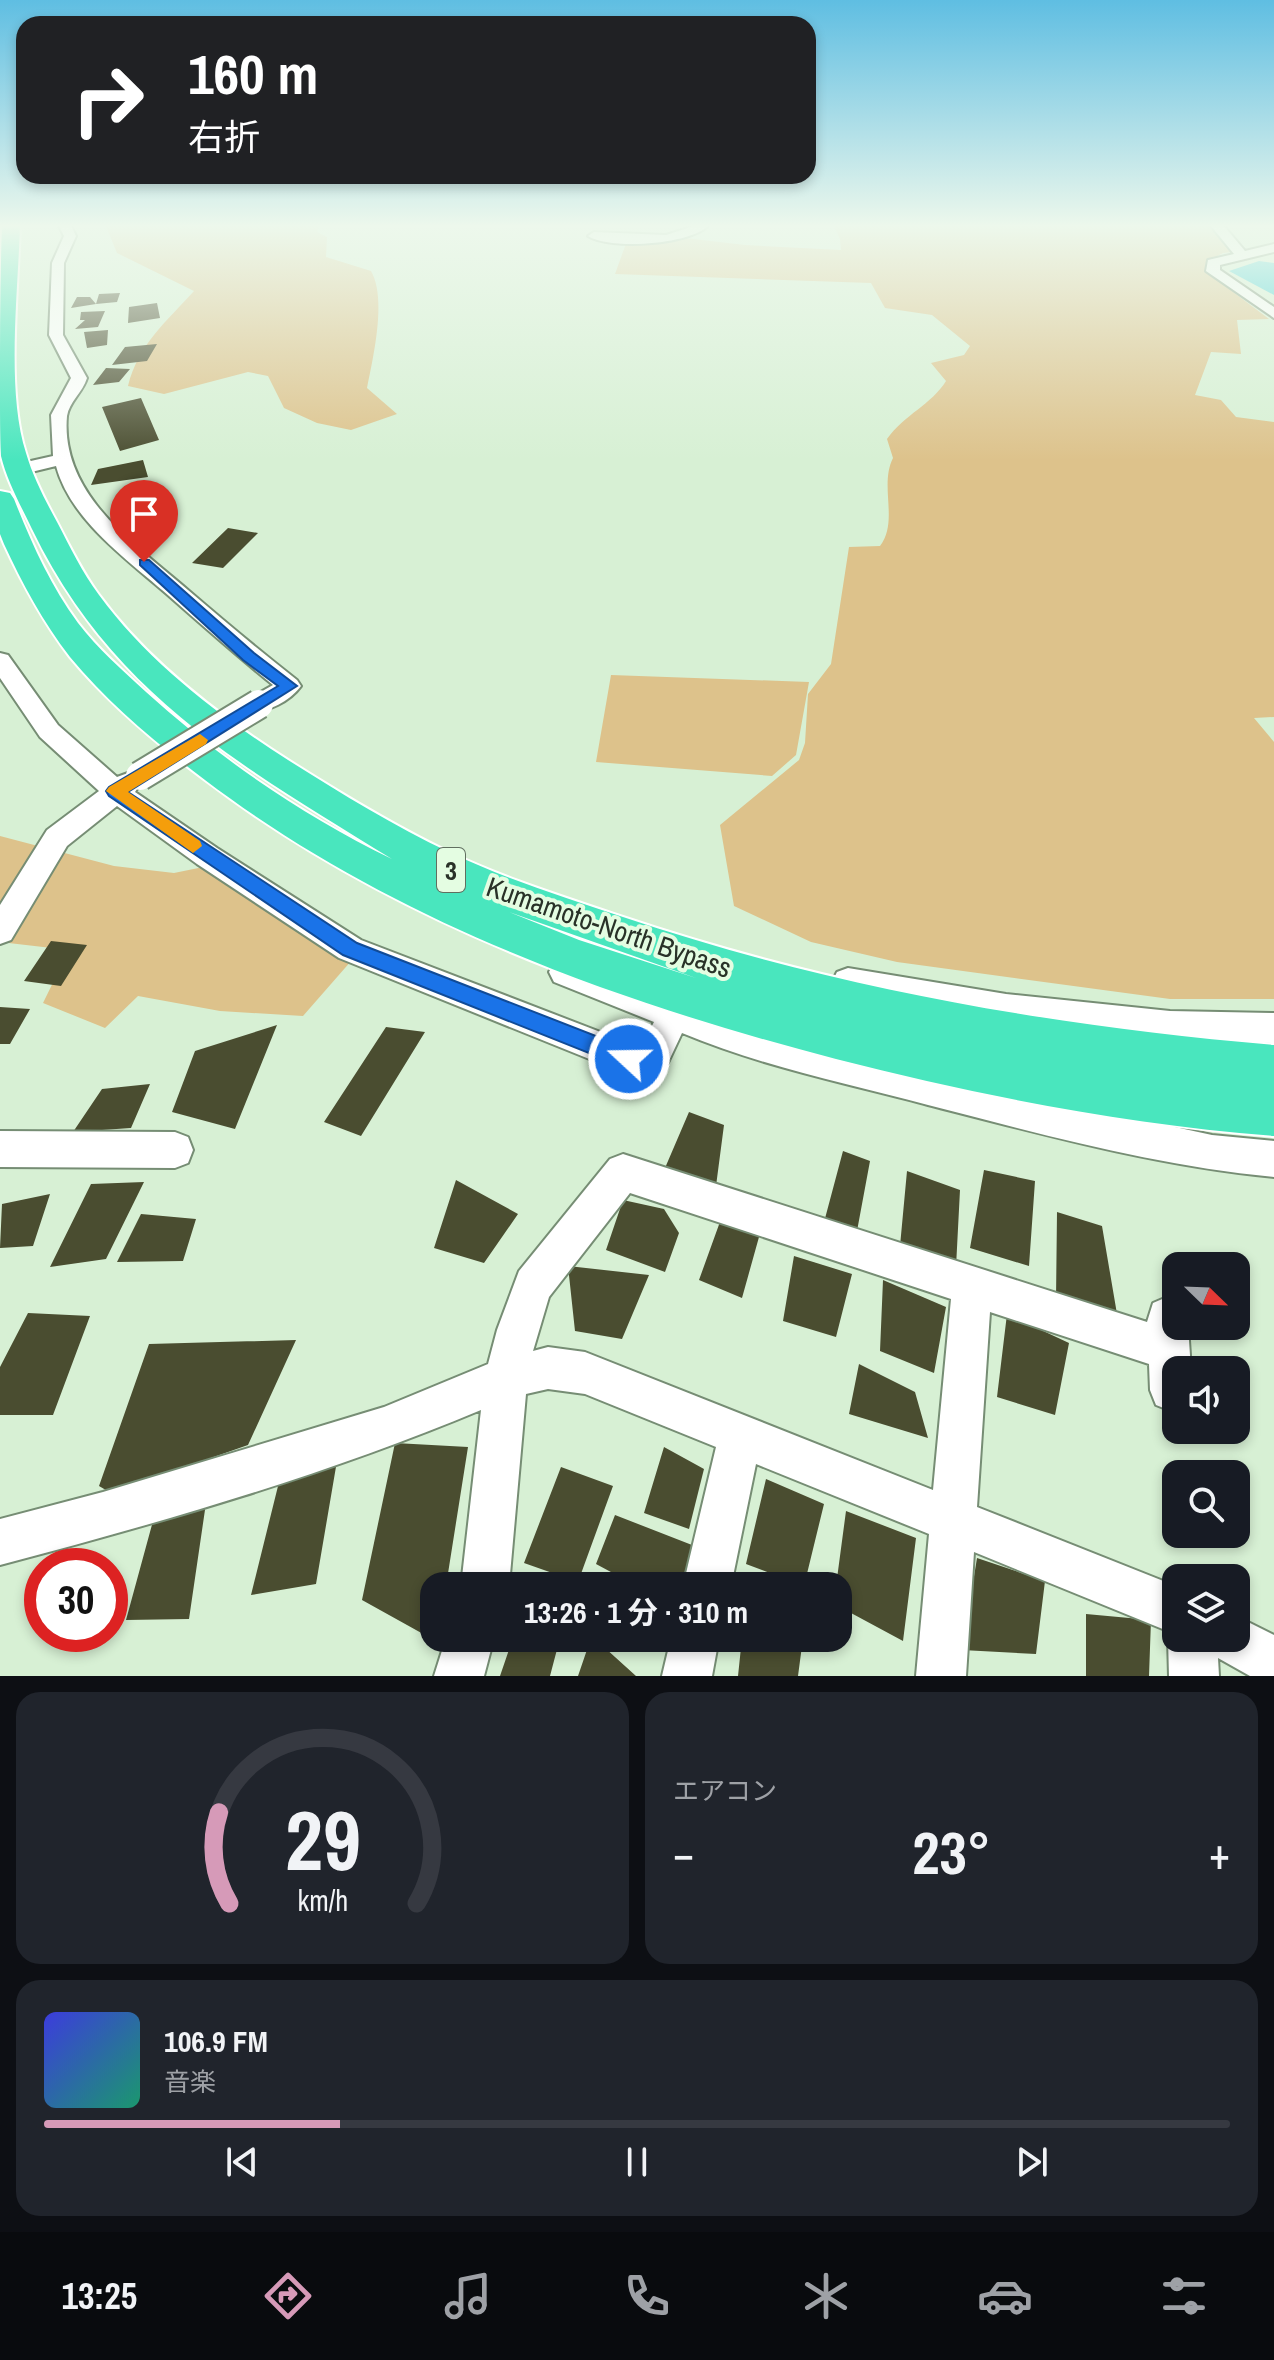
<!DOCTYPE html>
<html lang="ja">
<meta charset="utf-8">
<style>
:root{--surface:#171b24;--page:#20242c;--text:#f1f3f6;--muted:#9ea1a6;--line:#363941;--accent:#d69ab8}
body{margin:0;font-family:"Archivo Narrow","Noto Sans JP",sans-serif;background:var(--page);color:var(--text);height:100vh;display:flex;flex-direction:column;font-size:30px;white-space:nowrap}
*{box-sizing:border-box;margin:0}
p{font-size:26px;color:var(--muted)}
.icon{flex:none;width:44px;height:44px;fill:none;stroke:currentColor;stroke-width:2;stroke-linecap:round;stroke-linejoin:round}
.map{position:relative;height:1676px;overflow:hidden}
.sheet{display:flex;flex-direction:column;gap:16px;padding:16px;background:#0d0f14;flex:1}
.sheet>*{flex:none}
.hud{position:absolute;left:16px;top:16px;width:800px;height:168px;border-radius:24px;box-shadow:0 4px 12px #0003;background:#202124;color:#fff;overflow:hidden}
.needle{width:52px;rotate:113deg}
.fabs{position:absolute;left:1162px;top:1252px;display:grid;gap:16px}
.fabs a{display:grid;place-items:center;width:88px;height:88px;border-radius:16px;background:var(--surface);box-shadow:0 4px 12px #0003;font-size:40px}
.speed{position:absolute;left:24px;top:1548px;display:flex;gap:16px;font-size:40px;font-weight:700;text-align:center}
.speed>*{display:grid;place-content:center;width:104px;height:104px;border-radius:50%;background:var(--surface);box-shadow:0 4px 12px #0003;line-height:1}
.speed .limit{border:12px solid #d22;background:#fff;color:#111}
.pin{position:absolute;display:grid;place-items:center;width:68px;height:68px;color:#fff;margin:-82px -34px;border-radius:50% 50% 50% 0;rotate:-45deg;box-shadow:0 0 8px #0007}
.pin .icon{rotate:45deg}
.me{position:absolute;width:88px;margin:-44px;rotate:291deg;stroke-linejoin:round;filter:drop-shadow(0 0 6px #0008)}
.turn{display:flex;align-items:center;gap:28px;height:168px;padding:0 40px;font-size:36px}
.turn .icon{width:104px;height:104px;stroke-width:2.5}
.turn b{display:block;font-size:56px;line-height:68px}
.big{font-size:60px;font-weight:700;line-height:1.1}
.sheet .widget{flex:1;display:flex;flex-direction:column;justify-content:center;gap:12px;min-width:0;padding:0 28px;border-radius:24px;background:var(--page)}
.sheet .dial{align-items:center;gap:0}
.dial svg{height:208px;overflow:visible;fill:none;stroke:var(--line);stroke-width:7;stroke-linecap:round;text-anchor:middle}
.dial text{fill:var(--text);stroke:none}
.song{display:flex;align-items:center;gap:24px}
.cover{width:96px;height:96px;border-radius:12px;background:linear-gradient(135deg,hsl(240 70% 55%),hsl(160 70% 35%))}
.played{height:8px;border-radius:4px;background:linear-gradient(90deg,var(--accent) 25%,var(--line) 25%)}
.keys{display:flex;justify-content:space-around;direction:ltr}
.heat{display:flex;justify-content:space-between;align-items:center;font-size:44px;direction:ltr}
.sheet .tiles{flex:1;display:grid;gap:16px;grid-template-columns:1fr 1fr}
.widget:last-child{grid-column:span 2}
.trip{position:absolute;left:420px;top:1572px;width:432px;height:80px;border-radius:24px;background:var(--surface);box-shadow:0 4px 12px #0003;font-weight:700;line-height:80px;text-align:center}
.tabs{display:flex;height:128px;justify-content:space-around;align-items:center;background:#090b0e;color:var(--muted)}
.tabs .icon{width:56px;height:56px}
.tabs .current{color:var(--accent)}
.tabs b{font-size:36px;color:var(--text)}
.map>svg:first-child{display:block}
</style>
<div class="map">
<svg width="1274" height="1676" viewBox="0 0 1274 1676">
<rect width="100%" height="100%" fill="#d7f0d4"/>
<!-- green -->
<path fill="#ddc28b" d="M106,226H319L317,232L327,237L326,257L371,271C387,299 373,357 367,388L397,414L351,430L317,423L284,408L268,376L248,372L164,394L128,386C138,345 166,322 194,291L117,253Z
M834,226H1212L1232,252L1223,253L1206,262L1208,273L1269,319L1237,320L1241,354L1211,352L1195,395L1221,400L1236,417L1274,422V717L1254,718L1274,742V999H1170L897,962L811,942L734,906L720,825L799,760L805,743L808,694L831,664L849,547L880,546C899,521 879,486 893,458L887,439C904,415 932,404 946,381L931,363L964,355L970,346L932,315L885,308L871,283L615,274L628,238L676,237L745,245L841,250L840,239Z
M611,675L809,682L796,755L772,776L596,762Z
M0,836L114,866L174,873L218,864L352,960L303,1016L220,1011L138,996L105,1028L43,1003L69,950L0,942Z"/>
<!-- water -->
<path fill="#33ced8" d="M1259,261L1274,263V295L1229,271Z"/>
<!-- building -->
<path fill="#4a4d30" d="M120,293L117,302L96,304L99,294Z
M77,297H90L96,304L71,308Z
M157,303L160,318L128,323L129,307Z
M105,311L98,327L75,329L85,320H80L81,312Z
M108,330L107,345L87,348L84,332Z
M157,344L147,361L112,365L125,347Z
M106,368L130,369L119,382L93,385Z
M141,398L159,440L120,451L102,407Z
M143,460L148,477L91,485L98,469Z
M228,528L258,533L223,568L192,563Z
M51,941L87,945L61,986L24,981Z
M0,1007L30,1009L10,1044H0Z
M277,1025L235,1129L172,1112L195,1051Z
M386,1027L425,1032L361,1136L324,1122Z
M150,1084L131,1128L73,1132L102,1089Z
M689,1112L724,1125L716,1186L665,1168Z
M843,1151L870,1161L857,1231L823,1226Z
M984,1170L1035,1181L1029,1266L970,1248Z
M907,1171L960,1190L956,1267L900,1246Z
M456,1180L518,1214L484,1263L434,1248Z
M144,1182L106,1259L50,1267L91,1184Z
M50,1194L33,1246L0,1248L2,1204Z
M623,1200L664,1209L679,1233L665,1272L606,1250Z
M1057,1212L1102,1226L1117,1314L1056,1300Z
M141,1214L196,1219L183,1261L117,1262Z
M721,1219L759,1237L742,1298L699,1280Z
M794,1256L852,1274L836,1337L783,1321Z
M568,1266L649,1275L622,1339L575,1331Z
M883,1280L946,1307L934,1373L880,1351Z
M28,1313L90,1316L53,1415H0V1367Z
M1007,1314L1069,1343L1055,1415L997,1397Z
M296,1340L248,1445L111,1493L99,1486L149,1344Z
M859,1364L915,1392L928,1438L849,1414Z
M395,1443L468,1447L446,1586H434V1640L362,1600Z
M664,1447L704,1469L689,1529L644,1513Z
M338,1455L316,1584L251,1595L281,1474Z
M561,1467L613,1486L578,1582L524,1563Z
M766,1479L824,1504L804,1586L746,1564Z
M206,1503L189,1619L126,1620L153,1521Z
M846,1511L916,1538L903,1641L838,1606L836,1586Z
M615,1515L692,1545L683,1586H637L596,1564Z
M977,1558L1045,1581L1036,1654L962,1650Z
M749,1574L781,1586H748Z
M1086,1614L1151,1620L1149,1676H1086Z
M513,1638H560L550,1676H500Z
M591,1638H594L636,1676H578Z
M742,1638H803L798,1676H738Z"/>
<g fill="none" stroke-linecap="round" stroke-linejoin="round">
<!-- minor casing -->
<g stroke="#768d74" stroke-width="4">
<path id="minor" d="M59,226H71L76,236L64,263L63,335L87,378C83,392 69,402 67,416C60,495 136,545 188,590C224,621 260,651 297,680L301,686C291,700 267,714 250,710L247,704L250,698L273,685C237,656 203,626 169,596C128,560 71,521 56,466L19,475L10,469L13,465L53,456L51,415L71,378L49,335L52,263L64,236Z
M694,226H708C688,245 610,250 588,236L594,232L666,235Z
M1211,226H1224L1245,251L1274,244V252L1220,265V270L1274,307V318L1206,271L1208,260L1234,254Z
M0,653L8,655L58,725L117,777L128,773L137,776L141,783L135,792L217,848L361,940L629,1043H643L654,1022L554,982L549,972L554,962L565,958L740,1026L994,1088L1212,1135L1274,1141V1177C1157,1166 1041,1134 928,1105C845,1083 761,1066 682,1033L665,1069L653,1074L629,1075L339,958L197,864L117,806L67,846L11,940L0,944V905L47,830L99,791L40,737L0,678Z
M848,968L1006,994L1170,1011L1274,1013V1043L1170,1041L1006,1022L848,996L837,992L832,982L837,972Z
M0,1131L175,1132L188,1137L193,1150L188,1163L175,1168L0,1167Z
M623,1154L1147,1322L1153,1303L1167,1297L1176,1300V1326H1188L1191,1370H1176V1409L1171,1411L1156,1405L1150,1390L1149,1364L990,1312L977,1507L1176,1586V1638H1236V1616L1274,1635V1676H1250L1218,1658L1219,1676H1169L1168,1638L1170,1632L974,1552L966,1676H916L929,1534L756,1464L731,1586H683L716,1447L585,1394L548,1389L526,1394L509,1586H461L481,1410C326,1475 163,1522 0,1565V1519L103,1492L384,1407L488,1364L497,1330L519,1271L610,1159ZM630,1193L951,1299L933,1490L585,1352L548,1347L533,1351L549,1297Z
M446,1638H494L484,1676H434Z
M671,1638H719L712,1676H662Z"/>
</g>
<!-- highway casing -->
<g stroke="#fff" stroke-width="4">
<path id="highway" d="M2,226H20C18,292 6,391 26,453C33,477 45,500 57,522C70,547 82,572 99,595C148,662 219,716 288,760C340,793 394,826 449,852C505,879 565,897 623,917C834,988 1052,1026 1274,1045V1136C1125,1124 980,1096 836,1059C613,1001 390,920 205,780C157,744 108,703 70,657C43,622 22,583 4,544L0,534V491L10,493L14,499C31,542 50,585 78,623C98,649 122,670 146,692C219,758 303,816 392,859C242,766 112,695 32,529C21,506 7,481 1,456C0,436 0,411 0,390C0,335 0,281 2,226ZM509,912L696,978L579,940Z"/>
</g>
<!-- minor -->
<use href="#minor" fill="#fff" fill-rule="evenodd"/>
<!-- highway -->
<use href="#highway" fill="#49e6be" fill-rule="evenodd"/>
<!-- minor-bridge casing -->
<g stroke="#768d74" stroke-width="32" stroke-linecap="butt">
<path id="minor-bridge" d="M140,776L259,704"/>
</g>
<!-- minor-bridge -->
<use href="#minor-bridge" stroke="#fff" stroke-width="28"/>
</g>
<!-- sky -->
<linearGradient id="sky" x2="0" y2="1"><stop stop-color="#5fbee2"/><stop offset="0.49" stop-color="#edf8ec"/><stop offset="1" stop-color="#edf8ec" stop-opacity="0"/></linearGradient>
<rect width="1274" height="461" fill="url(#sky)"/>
<!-- route -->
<path fill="#1a73e8" stroke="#114b97" stroke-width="2" d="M140,560H149L254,653L297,686L128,792L357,943L637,1052L640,1059L637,1066L629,1069L343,955L109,796L106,791L109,787L278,686L243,660L140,565Z"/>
<!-- slow -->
<path fill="#f59e0b" d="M200,734L208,740L206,744L128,792L200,841L202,846L193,853L106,791L109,787Z"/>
<g text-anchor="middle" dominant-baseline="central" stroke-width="8" stroke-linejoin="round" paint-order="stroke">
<!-- shield labels -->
<rect fill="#e4fde2" stroke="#616f60" stroke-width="2" x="437" y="848" width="28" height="44" rx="6"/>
<g font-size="26" font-weight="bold" fill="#293228">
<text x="451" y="870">3</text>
</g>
<!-- street labels -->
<g font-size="28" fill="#293228" stroke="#e4fde2">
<text transform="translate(609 927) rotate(19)">Kumamoto-North Bypass</text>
</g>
</g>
</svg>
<div class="fabs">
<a><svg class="needle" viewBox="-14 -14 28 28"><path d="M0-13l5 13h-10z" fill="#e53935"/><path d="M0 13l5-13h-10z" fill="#9ea1a6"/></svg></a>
<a><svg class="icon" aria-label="sound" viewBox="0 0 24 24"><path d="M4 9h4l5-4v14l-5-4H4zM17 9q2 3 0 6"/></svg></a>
<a><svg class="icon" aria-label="search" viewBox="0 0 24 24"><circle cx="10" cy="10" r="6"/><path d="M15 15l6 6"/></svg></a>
<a><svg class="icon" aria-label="layers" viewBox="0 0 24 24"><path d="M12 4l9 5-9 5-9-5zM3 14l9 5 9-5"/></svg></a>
</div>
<div class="speed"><div class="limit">30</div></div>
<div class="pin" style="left:144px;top:562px;background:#d93025"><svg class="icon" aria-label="arrive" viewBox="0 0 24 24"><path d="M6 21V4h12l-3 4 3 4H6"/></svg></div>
<svg class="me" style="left:629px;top:1059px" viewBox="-20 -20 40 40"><circle r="17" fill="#1a73e8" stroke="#fff" stroke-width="3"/><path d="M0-11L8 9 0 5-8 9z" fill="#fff"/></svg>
<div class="trip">13:26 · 1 分 · 310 m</div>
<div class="hud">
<div class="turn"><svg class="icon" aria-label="right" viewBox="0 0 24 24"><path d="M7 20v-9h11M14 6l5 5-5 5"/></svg><div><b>160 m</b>右折</div></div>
</div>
</div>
<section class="sheet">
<div class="tiles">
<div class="widget dial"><svg viewBox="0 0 100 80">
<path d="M14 69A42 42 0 1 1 86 69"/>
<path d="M14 69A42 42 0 0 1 10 34" stroke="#d69ab8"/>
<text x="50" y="56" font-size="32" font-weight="700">29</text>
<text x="50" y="72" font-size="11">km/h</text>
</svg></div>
<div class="widget"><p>エアコン</p>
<div class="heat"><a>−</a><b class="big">23°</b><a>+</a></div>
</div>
<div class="widget">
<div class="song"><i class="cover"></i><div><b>106.9 FM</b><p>音楽</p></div></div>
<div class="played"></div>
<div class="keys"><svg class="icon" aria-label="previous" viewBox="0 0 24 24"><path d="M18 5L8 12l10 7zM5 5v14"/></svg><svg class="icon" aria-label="pause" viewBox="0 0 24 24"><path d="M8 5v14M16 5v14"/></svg><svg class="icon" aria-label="next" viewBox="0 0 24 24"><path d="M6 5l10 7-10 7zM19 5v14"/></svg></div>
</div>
</div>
</section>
<nav class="tabs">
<b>13:25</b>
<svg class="icon current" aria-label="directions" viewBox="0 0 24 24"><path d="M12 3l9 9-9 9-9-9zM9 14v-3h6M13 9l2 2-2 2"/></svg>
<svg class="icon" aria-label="music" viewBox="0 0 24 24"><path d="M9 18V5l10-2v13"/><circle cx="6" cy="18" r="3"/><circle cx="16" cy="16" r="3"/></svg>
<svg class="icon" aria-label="phone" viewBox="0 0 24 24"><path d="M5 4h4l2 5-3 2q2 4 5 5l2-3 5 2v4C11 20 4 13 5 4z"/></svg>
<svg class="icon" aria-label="climate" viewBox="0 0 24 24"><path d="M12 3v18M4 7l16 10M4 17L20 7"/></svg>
<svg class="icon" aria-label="car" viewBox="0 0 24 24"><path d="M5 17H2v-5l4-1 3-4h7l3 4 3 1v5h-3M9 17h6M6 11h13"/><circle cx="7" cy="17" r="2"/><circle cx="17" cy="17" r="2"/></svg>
<svg class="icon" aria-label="filters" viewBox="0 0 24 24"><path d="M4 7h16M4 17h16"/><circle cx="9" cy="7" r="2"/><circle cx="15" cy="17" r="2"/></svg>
</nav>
